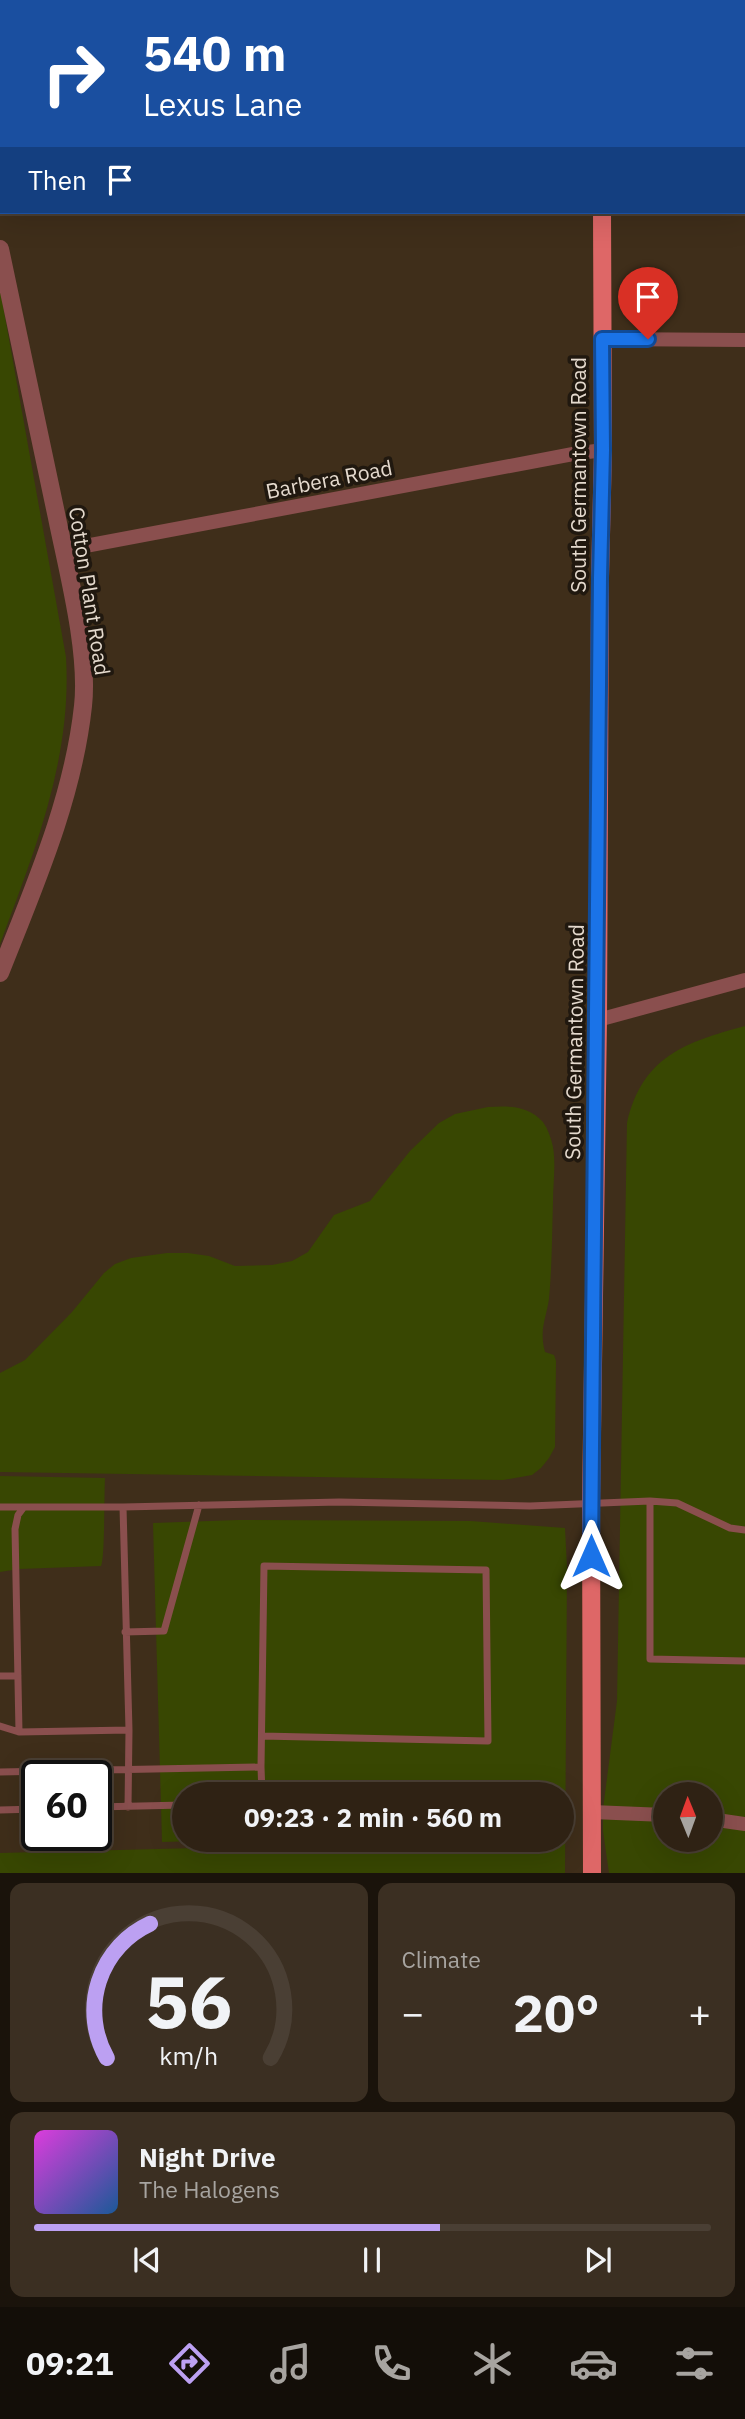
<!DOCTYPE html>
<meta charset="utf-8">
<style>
:root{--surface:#2f2214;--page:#3b2f22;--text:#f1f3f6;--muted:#a7a4a0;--line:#4a3f34;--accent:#bca0f2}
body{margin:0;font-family:"IBM Plex Sans",sans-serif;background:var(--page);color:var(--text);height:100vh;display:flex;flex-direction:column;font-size:26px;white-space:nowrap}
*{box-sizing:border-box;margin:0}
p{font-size:23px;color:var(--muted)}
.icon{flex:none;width:38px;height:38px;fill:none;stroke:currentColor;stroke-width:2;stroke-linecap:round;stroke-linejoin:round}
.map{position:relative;height:1873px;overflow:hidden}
.panel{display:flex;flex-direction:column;gap:10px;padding:10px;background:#1a130b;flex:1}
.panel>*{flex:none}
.guide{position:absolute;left:0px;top:0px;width:746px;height:214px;box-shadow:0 7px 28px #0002,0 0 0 2px var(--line);background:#1a4fa0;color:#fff;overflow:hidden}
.needle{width:46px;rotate:359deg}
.buttons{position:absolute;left:653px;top:1782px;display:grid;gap:14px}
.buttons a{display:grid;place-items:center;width:70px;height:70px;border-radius:50%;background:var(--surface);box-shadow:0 7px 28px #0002,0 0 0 2px var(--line);font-size:35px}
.speed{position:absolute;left:21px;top:1760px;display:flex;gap:14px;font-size:35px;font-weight:700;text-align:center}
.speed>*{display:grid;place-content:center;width:91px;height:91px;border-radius:50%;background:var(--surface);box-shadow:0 7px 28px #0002,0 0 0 2px var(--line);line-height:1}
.speed .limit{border:4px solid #111;border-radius:10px;background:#fff;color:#111}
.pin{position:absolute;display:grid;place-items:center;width:60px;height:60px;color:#fff;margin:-72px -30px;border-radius:50% 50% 50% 0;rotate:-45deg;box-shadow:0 0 7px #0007}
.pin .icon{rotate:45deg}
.me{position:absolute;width:77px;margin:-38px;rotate:0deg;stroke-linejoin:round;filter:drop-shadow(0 0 5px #0008)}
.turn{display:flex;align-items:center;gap:24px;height:147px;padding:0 28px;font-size:32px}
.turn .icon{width:91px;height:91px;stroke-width:2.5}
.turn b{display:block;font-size:49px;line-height:60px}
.then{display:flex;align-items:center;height:66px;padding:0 28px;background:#0003;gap:14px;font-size:26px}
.big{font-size:52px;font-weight:700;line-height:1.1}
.panel .widget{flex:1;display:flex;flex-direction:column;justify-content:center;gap:10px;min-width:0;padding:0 24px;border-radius:14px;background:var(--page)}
.panel .dial{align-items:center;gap:0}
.dial svg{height:182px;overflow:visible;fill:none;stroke:var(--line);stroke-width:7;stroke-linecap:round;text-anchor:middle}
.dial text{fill:var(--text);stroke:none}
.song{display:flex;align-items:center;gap:21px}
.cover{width:84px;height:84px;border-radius:10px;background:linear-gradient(135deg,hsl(300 70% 55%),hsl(210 70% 35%))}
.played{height:7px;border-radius:4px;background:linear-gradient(90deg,var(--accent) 60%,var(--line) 60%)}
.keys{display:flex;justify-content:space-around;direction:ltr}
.heat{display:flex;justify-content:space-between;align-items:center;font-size:38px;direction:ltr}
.panel .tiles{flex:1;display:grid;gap:10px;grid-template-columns:1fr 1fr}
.widget:last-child{grid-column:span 2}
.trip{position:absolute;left:172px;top:1782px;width:402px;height:70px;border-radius:35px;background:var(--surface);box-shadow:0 7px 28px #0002,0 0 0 2px var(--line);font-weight:700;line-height:70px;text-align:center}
.tab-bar{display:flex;height:112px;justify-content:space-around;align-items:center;background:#130e08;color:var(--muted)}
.tab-bar .icon{width:49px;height:49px}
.tab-bar .on{color:var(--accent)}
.tab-bar b{font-size:32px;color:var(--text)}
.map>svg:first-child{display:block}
</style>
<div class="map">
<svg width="745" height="1873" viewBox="0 0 745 1873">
<rect width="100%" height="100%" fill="#3f2e1a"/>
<!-- green -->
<path fill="#384702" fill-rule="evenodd" d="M0,289L66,657C72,759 35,850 0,944Z
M745,1026V1873H609L603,1831V1809L617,1701L627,1123C642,1057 685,1042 745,1026ZM665,1794H710V1839H665Z
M488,1107C509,1106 528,1105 543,1122C548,1129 551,1138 553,1147C556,1165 553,1184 553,1201C552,1234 552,1267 549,1299C546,1319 539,1330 545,1352L554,1355L556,1361L555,1447L549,1458L541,1468L532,1475L503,1480L0,1472V1373L25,1360L72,1312L104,1273L115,1264L131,1258L167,1253H188L209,1256L235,1266L272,1265L292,1261L308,1252L334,1215L370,1201L410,1151L439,1123L455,1114Z
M0,1476L105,1478C104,1493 105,1559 101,1566L19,1569L0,1572Z
M238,1520L471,1521L565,1528L567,1567L565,1873H0V1853L352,1844L355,1839H562V1794H184V1839H273L162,1842L153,1523Z"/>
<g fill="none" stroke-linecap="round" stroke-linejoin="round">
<!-- service -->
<path stroke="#8a4f4e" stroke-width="7" d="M650,1501V1659L745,1661
M0,1507H24
M123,1507H24L18,1515L15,1529L19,1732L129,1730L123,1507L339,1502L530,1506L650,1501L677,1503L730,1528L745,1530
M125,1632L164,1631L199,1505
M0,1676H18
M0,1726L19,1732
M261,1767L264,1566L486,1570L488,1741L262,1736
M0,1772L261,1767L262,1794
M96,1807L184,1805
M128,1807L129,1730
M0,1810L37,1809"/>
<!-- minor -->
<path stroke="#8a4f4e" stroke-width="14" d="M744,15H745
M744,91H745
M744,169H745
M602,339L745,340
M64,550L573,454L603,450
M598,1020L745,980
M592,1812L665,1815
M710,1819L745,1824"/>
<!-- tertiary -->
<path stroke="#8a4f4e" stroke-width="18" d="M0,249C19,339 38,428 57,518C68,572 89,652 83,706C73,799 34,887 0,973"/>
<!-- primary -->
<path stroke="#de6767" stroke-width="18" d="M602,0V2
M592,1873L591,1503L598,1020L600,578L603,450L602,212"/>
</g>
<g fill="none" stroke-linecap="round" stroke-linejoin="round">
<!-- route casing -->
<g stroke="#114b97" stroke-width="18">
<path id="route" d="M591,1556L600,578L603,450L602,339H648"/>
</g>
<!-- route -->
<use href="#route" stroke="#1a73e8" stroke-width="12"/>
</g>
<g text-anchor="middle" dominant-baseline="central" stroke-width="7" stroke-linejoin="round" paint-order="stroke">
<!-- street labels -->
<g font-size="21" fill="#e5dace" stroke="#20180f">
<text transform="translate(578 475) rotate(-90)">South Germantown Road</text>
<text transform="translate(329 479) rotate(-11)">Barbera Road</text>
<text transform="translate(90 591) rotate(81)">Cotton Plant Road</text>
<text transform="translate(574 1042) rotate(-89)">South Germantown Road</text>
</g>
</g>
</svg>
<div class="buttons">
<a><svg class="needle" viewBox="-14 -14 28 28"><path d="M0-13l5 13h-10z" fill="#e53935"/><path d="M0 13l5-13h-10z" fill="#a7a4a0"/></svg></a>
</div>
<div class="speed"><div class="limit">60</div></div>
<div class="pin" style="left:648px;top:339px;background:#d93025"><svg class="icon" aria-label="arrive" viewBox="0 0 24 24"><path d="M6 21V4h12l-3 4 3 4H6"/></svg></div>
<svg class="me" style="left:591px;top:1556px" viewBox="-20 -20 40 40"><path d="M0-17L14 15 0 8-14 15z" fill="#1a73e8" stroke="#fff" stroke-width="4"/></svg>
<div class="trip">09:23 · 2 min · 560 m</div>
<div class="guide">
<div class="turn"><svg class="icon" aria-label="right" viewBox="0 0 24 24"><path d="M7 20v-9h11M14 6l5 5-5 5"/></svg><div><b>540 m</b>Lexus Lane</div></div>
<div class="then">Then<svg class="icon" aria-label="arrive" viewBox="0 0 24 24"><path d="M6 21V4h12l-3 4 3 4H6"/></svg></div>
</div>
</div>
<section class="panel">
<div class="tiles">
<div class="widget dial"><svg viewBox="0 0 100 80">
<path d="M14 69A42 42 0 1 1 86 69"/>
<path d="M14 69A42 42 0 0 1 33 10" stroke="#bca0f2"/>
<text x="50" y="56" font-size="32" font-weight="700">56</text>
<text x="50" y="72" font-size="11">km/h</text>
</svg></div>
<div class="widget"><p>Climate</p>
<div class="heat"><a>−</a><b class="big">20°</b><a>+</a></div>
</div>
<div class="widget">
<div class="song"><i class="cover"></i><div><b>Night Drive</b><p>The Halogens</p></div></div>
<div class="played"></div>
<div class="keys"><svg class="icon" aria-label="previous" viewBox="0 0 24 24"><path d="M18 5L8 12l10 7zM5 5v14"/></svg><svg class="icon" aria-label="pause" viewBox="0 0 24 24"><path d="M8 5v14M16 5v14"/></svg><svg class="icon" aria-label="next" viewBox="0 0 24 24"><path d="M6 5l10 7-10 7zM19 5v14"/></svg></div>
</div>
</div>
</section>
<nav class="tab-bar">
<b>09:21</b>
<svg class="icon on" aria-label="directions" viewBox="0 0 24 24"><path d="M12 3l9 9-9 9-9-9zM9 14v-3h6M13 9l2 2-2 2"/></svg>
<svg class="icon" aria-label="music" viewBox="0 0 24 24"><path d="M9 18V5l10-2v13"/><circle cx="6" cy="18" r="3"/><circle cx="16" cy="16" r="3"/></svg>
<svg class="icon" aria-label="phone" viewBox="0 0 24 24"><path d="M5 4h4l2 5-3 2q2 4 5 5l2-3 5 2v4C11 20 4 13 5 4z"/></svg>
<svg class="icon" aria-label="climate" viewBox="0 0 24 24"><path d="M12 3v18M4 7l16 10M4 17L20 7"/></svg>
<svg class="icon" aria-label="car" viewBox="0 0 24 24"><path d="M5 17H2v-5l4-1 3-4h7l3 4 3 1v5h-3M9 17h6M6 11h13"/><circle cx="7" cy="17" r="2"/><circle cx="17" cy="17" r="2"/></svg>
<svg class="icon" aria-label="filters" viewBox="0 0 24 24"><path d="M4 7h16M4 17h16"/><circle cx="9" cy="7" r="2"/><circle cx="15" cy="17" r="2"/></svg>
</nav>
